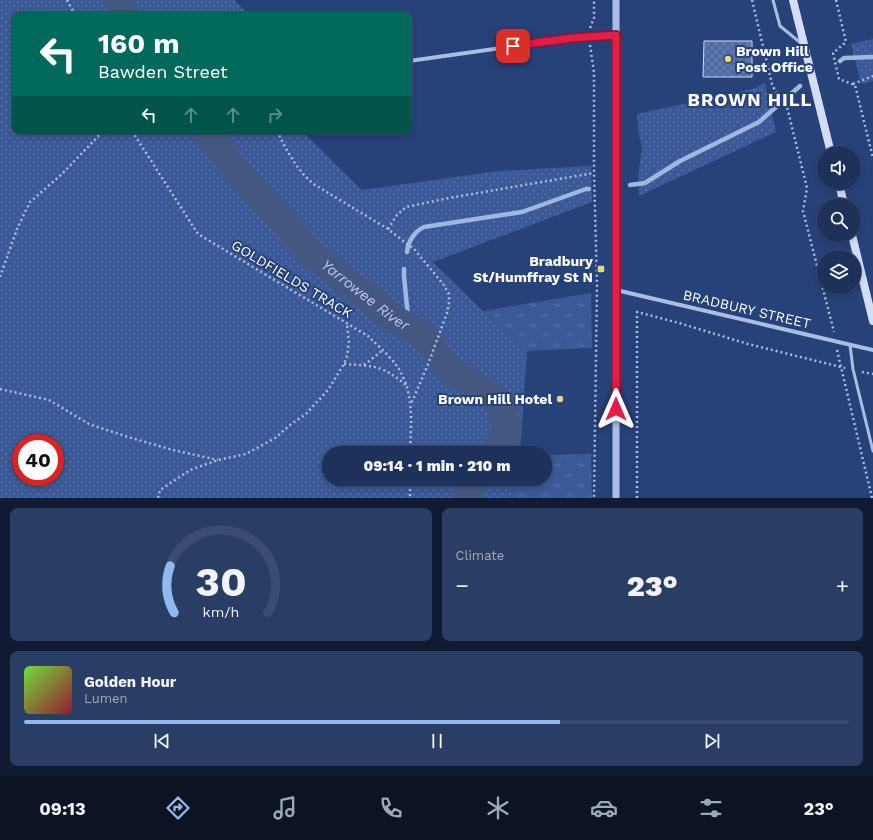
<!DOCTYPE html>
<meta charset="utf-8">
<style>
:root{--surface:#1d315b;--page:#2a3d64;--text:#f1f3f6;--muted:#a0a9bb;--line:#3b4c71;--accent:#90b9f0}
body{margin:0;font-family:"Work Sans",sans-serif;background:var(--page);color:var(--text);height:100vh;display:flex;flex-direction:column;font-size:15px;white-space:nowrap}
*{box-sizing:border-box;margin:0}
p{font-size:13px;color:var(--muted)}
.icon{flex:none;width:22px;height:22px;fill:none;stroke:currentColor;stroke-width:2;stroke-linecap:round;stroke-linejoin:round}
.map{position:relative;height:498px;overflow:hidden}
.panel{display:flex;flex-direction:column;gap:10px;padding:10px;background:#101b32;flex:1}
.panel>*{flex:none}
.guide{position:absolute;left:12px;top:12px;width:400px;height:122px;border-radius:8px;box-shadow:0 2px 6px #0003,0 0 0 1px var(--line);background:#00695c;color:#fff;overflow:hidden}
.tools{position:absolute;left:817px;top:146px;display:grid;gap:8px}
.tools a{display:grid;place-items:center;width:44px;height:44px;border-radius:50%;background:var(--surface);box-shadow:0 2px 6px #0003,0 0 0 1px var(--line);font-size:20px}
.speed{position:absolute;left:12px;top:434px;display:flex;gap:8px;font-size:20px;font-weight:700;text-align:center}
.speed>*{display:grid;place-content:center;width:52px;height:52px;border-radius:50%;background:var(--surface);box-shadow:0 2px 6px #0003,0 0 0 1px var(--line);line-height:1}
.speed .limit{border:6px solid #d22;background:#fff;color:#111}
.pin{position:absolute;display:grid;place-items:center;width:34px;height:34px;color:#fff;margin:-17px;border-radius:8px;box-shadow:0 2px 6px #0006}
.me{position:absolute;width:44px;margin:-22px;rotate:0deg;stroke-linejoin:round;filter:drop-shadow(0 0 3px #0008)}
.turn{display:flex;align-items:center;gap:14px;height:84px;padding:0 20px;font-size:18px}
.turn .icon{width:52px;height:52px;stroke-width:2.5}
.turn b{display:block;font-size:28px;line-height:34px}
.lanes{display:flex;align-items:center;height:38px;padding:0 20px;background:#0003;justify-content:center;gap:20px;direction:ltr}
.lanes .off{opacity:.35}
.big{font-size:30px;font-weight:800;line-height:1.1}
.panel .card{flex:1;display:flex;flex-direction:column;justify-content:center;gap:6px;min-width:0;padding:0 14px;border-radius:8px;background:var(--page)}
.panel .dial{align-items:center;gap:0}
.dial svg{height:104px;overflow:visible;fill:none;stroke:var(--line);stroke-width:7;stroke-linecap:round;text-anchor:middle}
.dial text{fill:var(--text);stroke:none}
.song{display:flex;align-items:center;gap:12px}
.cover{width:48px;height:48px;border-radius:6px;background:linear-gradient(135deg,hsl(100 70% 55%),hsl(350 70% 35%))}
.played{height:4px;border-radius:2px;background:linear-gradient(90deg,var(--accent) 65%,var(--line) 65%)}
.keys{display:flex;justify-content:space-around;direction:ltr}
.heat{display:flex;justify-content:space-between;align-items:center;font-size:22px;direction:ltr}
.panel .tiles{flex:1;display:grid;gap:10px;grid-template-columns:1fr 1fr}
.card:last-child{grid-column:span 2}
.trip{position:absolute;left:322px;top:446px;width:230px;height:40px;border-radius:20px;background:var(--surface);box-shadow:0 2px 6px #0003,0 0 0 1px var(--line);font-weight:800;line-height:40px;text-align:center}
.tabs{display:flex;height:64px;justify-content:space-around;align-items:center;background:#0c1424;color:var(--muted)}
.tabs .icon{width:28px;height:28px}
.tabs .current{color:var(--accent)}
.tabs b{font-size:18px;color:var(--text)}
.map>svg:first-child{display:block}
</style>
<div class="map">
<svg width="873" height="498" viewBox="0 0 873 498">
<defs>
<pattern id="grass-tufts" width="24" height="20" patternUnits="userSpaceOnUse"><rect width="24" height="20" fill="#3b5996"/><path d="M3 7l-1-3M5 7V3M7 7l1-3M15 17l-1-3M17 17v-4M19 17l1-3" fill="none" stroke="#5872a6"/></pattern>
<pattern id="park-dots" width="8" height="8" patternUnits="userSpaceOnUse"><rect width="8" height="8" fill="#3b5996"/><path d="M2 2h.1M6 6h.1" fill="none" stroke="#5872a6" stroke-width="1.8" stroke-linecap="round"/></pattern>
<pattern id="building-cross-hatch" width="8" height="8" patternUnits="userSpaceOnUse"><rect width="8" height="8" fill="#506aa3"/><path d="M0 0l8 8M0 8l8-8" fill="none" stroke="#6a80b1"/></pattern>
</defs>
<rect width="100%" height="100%" fill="#274179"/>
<!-- grass -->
<path fill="url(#grass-tufts)" d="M591,293L592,348L527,351L483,311Z
M591,454L592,498H511L515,479H545V455Z"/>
<!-- park -->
<path fill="url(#park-dots)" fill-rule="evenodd" d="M0,0H234L249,15H15V131H302L362,190L498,171L591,166L592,202L433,262L483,311L527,351L520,453H329V479H515L511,498H0ZM21,443H55V477H21Z
M873,39V81L861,84L851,44Z
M765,83L776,132L639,196L638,177L642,148L639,135L637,114L756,88Z"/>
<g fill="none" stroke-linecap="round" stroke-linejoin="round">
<!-- stream -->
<path stroke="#9fb7e3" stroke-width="4.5" d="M840,61L844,58L873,57
M630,185L645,183L680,161L759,122L800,86
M407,252C408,241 415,231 424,227L522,212L586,189H589
M404,269V276L409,327"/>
<!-- river -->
<g stroke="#435780" stroke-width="28">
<path d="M118,0L125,15"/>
<path id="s1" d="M206,131L234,168L282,220L312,254L396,320L422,334L449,369L499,402L508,432L493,453"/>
<path d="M468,498L471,484L475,479"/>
</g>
</g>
<!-- building -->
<path fill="url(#building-cross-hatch)" stroke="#cdd9f3" d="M704,41H752V77H703Z"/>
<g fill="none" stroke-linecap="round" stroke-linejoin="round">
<!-- path -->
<path stroke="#aabde3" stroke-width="2.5" stroke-dasharray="2 3" stroke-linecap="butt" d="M67,0L75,15
M752,0L772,84L777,95L787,107L807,188L803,211L834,332
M836,0L846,42L833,53L839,79L855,85L873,158
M590,28L594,18V0
M590,45L594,72V173L597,284L594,498
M853,84L873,76
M132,131L198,234L368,336C377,345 388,354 396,365C415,391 411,423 410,453
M277,131C287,151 297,171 315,185L388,229L415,250L443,284L449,294V303L447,313L427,367L411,404
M388,229L397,215L406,207L449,198L594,173
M0,277L17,229L30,202L62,174L103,131
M837,350L872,498
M344,364C374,366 382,365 406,385
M364,365L383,350
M862,372L873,374
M0,389L49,400L89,424L128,437L173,450L218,460
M410,479V498
M158,498L160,490L190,470L218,460L246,454L275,438L290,425L306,414L328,390L344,364L347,356L349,343L347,324
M637,498V312L679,323L748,344L845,368"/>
<!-- service -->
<path stroke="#aabde3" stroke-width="3" d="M773,0L780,26L802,44
M850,345L853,369L873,451"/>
<!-- minor -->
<path stroke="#aabde3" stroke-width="4" d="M409,61L572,38L616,35
M616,290L873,350"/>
<!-- tertiary -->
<path stroke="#aabde3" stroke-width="7" d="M616,498V0"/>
<!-- secondary -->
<path stroke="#d3ddf4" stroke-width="8" d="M793,0L831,153
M839,183L844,205
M852,235L873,321"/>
</g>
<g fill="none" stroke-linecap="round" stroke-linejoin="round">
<!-- route casing -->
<g stroke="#92132f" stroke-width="10">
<path id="route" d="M513,46L572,38L616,35V409"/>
</g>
<!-- route -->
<use href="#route" stroke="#e11d48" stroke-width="7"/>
</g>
<!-- markers -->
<g fill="#ebd671" stroke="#274179" stroke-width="1.5">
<circle cx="728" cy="59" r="4"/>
<rect x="597" y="265" width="8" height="8" rx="2"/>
<circle cx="560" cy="399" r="4"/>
</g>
<g text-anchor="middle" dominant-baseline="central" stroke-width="4" stroke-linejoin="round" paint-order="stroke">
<!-- poi labels -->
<g font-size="14" font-weight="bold" fill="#fff" stroke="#274179" text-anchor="end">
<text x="736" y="51" text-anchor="start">Brown Hill<tspan x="736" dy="16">Post Office</tspan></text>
<text x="593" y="261">Bradbury<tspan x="593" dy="16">St/Humffray St N</tspan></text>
<text x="552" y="399">Brown Hill Hotel</text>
</g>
<!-- street labels -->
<g font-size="14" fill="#fff" stroke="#274179">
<text transform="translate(292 279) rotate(31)">GOLDFIELDS TRACK</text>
<text transform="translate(747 309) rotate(13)">BRADBURY STREET</text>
</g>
<!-- water labels -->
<g font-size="15" font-style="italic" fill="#b5c7eb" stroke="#274179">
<text stroke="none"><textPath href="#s1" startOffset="230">Yarrowee River</textPath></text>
</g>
<!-- district labels -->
<g font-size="18" font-weight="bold" letter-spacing="1" fill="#fff" stroke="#274179">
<text x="750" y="99">BROWN HILL</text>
</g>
</g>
</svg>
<div class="tools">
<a><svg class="icon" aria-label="sound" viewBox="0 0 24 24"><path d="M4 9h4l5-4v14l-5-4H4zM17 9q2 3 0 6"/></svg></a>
<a><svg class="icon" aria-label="search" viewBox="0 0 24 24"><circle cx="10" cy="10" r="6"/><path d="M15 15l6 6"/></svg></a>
<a><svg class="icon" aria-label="layers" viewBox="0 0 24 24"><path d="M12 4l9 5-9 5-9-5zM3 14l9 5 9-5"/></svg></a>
</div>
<div class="speed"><div class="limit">40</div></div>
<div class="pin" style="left:513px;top:46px;background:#d93025"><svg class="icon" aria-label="arrive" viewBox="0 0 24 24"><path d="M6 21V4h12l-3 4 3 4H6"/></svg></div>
<svg class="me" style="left:616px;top:409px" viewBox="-20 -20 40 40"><path d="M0-17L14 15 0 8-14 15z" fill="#e11d48" stroke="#fff" stroke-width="4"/></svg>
<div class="trip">09:14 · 1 min · 210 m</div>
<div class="guide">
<div class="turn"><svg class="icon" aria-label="left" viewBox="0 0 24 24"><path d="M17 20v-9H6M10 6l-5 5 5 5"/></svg><div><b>160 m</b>Bawden Street</div></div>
<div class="lanes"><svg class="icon" aria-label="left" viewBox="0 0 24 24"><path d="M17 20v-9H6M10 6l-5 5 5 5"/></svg><svg class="icon off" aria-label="ahead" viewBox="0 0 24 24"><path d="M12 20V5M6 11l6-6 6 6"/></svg><svg class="icon off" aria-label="ahead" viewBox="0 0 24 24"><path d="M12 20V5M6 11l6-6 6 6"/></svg><svg class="icon off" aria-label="right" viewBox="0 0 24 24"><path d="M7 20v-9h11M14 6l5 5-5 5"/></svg></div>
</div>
</div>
<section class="panel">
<div class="tiles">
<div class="card dial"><svg viewBox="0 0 100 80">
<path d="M14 69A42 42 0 1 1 86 69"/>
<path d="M14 69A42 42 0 0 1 11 33" stroke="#90b9f0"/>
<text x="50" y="56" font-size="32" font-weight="700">30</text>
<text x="50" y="72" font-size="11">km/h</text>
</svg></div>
<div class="card"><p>Climate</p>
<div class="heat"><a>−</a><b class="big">23°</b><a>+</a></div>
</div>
<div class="card">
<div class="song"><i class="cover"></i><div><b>Golden Hour</b><p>Lumen</p></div></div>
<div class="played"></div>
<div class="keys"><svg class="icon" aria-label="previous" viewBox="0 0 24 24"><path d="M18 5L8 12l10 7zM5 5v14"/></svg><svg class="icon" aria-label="pause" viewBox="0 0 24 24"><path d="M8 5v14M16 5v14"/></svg><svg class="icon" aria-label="next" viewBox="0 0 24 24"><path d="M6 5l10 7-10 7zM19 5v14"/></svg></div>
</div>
</div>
</section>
<nav class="tabs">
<b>09:13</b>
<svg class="icon current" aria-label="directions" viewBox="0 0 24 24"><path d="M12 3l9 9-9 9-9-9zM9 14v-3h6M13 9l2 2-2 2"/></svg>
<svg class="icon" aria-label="music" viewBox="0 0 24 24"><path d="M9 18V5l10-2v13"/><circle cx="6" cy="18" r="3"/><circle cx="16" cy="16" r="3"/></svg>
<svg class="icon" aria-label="phone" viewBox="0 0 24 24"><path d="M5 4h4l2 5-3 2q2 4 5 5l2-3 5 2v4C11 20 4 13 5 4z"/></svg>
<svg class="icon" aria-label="climate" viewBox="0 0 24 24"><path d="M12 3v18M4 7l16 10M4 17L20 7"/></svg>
<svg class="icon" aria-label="car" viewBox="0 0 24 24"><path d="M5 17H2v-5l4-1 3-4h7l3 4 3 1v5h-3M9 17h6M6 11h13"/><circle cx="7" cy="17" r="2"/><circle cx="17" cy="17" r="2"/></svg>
<svg class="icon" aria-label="filters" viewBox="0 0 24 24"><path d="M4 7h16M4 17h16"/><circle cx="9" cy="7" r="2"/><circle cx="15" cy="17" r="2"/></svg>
<b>23°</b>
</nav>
